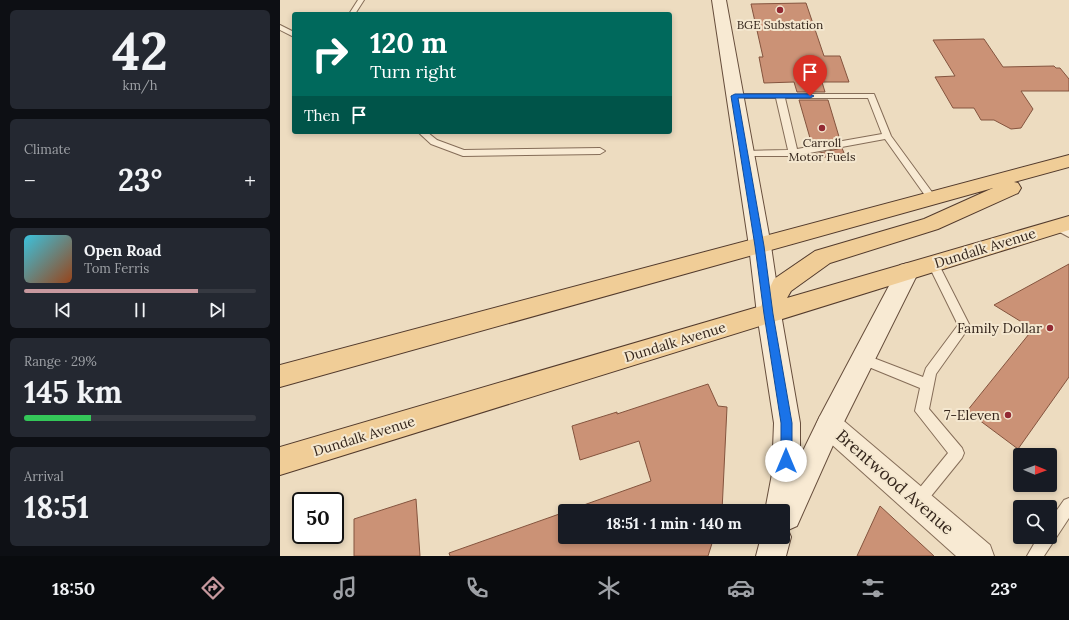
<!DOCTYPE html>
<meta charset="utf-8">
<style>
:root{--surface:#171b24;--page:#242831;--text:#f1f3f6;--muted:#9ea1a6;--line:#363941;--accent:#c7989e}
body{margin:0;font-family:Lora,serif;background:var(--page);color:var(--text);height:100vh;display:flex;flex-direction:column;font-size:15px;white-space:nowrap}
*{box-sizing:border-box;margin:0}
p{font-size:13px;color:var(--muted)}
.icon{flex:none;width:22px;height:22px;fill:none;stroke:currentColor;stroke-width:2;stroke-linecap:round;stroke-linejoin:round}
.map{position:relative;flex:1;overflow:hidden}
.side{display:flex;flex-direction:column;gap:10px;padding:10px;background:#0d0f14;width:280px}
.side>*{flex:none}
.top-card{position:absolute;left:12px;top:12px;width:380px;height:122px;border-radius:4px;box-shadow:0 2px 6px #0003;background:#00695c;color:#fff;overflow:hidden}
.needle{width:26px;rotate:91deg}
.tools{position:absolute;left:733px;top:448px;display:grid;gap:8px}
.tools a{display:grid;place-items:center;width:44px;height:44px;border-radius:4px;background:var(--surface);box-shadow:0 2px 6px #0003;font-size:20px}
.speed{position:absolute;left:12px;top:492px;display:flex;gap:8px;font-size:20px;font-weight:700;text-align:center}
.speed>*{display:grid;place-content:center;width:52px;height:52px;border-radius:50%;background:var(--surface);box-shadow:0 2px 6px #0003;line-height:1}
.speed .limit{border:2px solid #111;border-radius:6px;background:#fff;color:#111}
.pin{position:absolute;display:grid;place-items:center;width:34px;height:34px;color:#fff;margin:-41px -17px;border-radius:50% 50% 50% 0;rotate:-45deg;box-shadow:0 0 4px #0007}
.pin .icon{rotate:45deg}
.me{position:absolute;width:44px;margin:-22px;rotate:0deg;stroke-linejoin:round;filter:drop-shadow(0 0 3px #0008)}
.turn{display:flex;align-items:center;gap:14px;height:84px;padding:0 12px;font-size:18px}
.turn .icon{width:52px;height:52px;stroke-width:2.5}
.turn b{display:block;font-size:28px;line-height:34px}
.then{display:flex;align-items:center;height:38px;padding:0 12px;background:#0003;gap:8px;font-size:15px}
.big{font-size:30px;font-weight:700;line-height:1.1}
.side .card{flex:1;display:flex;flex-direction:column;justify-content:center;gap:6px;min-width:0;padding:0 14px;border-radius:6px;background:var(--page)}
.side .dial{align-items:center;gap:0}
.dial b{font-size:52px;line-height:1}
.song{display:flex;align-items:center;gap:12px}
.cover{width:48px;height:48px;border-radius:6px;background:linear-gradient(135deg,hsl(190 70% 55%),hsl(20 70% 35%))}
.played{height:4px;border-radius:2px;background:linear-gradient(90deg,var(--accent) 75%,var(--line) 75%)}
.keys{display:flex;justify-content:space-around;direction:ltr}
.heat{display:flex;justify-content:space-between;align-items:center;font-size:22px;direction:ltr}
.charge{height:6px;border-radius:3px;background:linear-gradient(90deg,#34c759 29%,var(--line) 0)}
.trip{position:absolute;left:278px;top:504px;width:232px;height:40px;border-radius:4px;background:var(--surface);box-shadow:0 2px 6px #0003;font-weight:700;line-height:40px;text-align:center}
.menu{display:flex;height:64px;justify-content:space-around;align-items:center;background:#090b0e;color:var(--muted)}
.menu .icon{width:28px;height:28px}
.menu .on{color:var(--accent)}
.menu b{font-size:18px;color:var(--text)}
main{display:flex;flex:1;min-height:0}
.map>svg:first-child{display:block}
</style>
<main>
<section class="side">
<div class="card dial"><b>42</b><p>km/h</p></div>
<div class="card"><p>Climate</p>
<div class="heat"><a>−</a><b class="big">23°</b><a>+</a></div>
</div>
<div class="card">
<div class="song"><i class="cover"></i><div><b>Open Road</b><p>Tom Ferris</p></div></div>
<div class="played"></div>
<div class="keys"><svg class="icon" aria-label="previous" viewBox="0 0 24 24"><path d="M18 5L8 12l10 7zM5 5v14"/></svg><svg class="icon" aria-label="pause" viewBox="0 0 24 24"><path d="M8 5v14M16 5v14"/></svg><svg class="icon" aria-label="next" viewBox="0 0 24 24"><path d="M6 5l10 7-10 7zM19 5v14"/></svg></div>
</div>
<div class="card"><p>Range · 29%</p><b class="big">145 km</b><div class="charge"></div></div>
<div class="card"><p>Arrival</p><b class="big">18:51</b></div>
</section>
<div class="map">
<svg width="789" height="556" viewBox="0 0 789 556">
<rect width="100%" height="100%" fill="#eddcc0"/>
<!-- building -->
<path fill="#cb9276" stroke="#84543e" d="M526,3L544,56H560L569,82H542L545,92H517L514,82L484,83L479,57H483L471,4Z
M704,39L723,67L774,66L776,68H780L789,79V91H741L753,109L741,128L731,129L714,120H701L694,108H673L655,77L675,76L653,40Z
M519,100H548L560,140L532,145Z
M562,148L564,153L536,159L535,154Z
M789,264V377L738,449L687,411L753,329L714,305Z
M428,384L438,406L447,407L442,511H287L371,481L359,441L300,460L292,426L337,412V414Z
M136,499L140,556H74V519Z
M600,506L654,556H577Z
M285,512V537H434L428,556H170L169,553Z"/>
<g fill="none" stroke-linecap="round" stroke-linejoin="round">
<!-- service casing -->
<g stroke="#856d58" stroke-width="2">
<path id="service" d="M78,0H84L75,14H69Z
M0,25L14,32V37L0,30Z
M452,94H594L611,136L657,199L655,201H649L605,139L513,156H461L459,154L464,151L508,150L496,98H452L451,96ZM505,98H588L602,134L517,149Z
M138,132H147L157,140L184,150L320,148L325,151L320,154L183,156L151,144Z
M778,222L789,228V237L774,229L773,226L774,223Z
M653,260L657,261L690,326L656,374L649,409L682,448L684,453L682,458L643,506L638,508L633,506L631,501L633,496L668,453L635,411L640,388L579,363L577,359L579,355L583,354L643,377L646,368L678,325L648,264L649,261Z
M789,498V518L764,556H747L758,537H770V520L784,500Z"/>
</g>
<!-- minor casing -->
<g stroke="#856d58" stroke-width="2">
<path id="minor" d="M549,412L558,416L710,545L714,556H676L540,434L536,425L540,416Z"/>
</g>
<!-- secondary casing -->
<g stroke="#674e3c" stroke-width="2">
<path id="secondary" d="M432,0H446L491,246L501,314L520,423V457L540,416L620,265L628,263L636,265L639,271L558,434L517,526L508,530L511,537L506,556H476L481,537H503V511H485L492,474L494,423L477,314L469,246Z"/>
</g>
<!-- primary casing -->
<g stroke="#533b2d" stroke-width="2">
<path id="primary" d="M789,155V167L734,182L738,183L741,188L738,193L658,229L550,263L511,291L507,298L789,216V230L0,475V447L481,306L494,279L535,251L644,219L713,188L0,387V365Z"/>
</g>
<!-- service -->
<use href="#service" fill="#f8ead3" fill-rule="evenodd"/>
<!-- minor -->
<use href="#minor" fill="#f8ead3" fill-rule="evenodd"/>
<!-- secondary -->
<use href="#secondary" fill="#f8ead3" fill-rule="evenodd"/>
<!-- primary -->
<use href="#primary" fill="#f0cd97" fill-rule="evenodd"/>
</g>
<!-- route -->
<path fill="#1a73e8" stroke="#114b97" d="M455,94H530L534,96L530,98H458L484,246L493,314L512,423V461L510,465L506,467L502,465L501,461V423L484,314L475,246L451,96Z"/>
<!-- markers -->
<g fill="#932933" stroke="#f4e7cf" stroke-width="1.5">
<circle cx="500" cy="10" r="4"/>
<circle cx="542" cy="128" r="4"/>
<circle cx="770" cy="328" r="4"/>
<circle cx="728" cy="415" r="4"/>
</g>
<g text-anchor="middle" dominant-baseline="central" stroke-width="4" stroke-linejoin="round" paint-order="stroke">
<!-- far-poi labels -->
<g font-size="12" fill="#35261c" stroke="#f4e7cf">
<text x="500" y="24">BGE Substation</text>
<text x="542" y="142">Carroll<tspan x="542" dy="14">Motor Fuels</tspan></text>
</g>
<!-- street labels -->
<g font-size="14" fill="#35261c" stroke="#f4e7cf">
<text transform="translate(705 248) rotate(-17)">Dundalk Avenue</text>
<text transform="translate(395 342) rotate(-17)">Dundalk Avenue</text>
<text transform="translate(84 436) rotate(-17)">Dundalk Avenue</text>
</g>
<!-- poi labels -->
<g font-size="14" fill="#35261c" stroke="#f4e7cf" text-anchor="end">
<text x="762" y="328">Family Dollar</text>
<text x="720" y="415">7-Eleven</text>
</g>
<!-- near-street labels -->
<g font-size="17" fill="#35261c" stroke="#f4e7cf">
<text transform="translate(615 482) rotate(41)">Brentwood Avenue</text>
</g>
</g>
</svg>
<div class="tools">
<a><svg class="needle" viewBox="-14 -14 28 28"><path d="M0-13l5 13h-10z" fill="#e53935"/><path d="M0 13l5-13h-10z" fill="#9ea1a6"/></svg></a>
<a><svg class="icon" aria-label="search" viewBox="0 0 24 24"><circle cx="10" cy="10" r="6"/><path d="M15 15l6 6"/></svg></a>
</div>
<div class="speed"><div class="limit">50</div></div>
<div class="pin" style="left:530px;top:96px;background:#d93025"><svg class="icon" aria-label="arrive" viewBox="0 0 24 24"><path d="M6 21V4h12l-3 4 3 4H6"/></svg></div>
<svg class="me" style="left:506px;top:461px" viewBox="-20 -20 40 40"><circle r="19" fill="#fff"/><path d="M0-13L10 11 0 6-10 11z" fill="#1a73e8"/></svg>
<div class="trip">18:51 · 1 min · 140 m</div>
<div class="top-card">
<div class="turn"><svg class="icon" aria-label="right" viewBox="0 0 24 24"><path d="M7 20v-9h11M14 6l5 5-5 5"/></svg><div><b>120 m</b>Turn right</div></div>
<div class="then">Then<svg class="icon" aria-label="arrive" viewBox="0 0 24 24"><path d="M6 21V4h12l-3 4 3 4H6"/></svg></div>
</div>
</div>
</main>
<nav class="menu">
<b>18:50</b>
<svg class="icon on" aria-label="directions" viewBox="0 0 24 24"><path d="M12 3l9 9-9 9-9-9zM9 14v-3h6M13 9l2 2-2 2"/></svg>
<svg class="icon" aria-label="music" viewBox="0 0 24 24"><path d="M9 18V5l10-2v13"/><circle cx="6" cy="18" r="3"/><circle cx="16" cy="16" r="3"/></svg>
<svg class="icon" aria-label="phone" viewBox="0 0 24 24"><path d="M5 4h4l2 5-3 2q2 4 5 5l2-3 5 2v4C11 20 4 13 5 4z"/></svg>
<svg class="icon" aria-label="climate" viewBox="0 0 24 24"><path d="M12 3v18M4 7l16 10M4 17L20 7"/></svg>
<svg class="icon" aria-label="car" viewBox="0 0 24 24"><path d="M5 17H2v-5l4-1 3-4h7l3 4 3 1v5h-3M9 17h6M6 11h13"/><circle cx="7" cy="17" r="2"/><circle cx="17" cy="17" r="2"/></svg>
<svg class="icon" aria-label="filters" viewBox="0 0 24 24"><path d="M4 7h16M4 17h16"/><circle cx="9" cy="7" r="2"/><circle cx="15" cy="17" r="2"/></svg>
<b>23°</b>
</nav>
